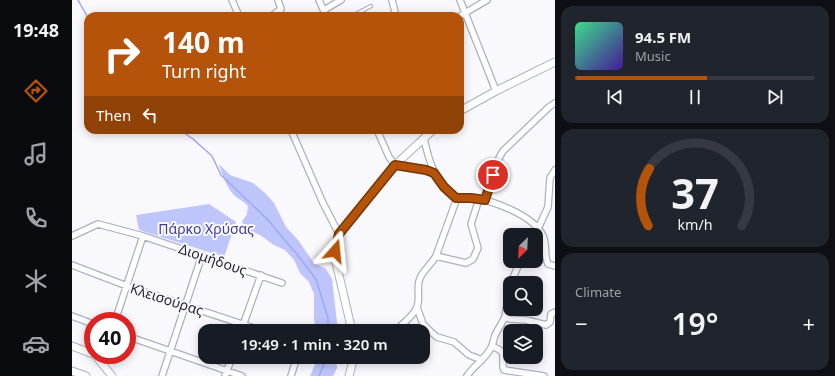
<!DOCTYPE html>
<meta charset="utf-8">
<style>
:root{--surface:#171b24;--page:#20242c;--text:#f1f3f6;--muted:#9ea1a6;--line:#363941;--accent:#b45309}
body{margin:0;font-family:"Noto Sans",sans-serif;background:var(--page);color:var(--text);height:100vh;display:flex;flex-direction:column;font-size:15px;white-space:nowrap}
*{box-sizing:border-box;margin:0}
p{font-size:13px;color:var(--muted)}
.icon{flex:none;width:22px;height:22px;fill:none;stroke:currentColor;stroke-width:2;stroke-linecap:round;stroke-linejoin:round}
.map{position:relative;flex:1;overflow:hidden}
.panel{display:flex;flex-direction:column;gap:6px;padding:6px;background:#0d0f14;width:280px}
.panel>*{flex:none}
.hud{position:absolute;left:12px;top:12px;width:380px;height:122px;border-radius:12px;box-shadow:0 2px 10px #0003;background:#b45309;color:#fff;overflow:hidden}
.needle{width:26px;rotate:204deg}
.buttons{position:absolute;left:431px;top:228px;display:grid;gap:8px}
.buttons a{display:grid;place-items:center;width:40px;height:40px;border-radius:8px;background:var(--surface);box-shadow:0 2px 10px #0003;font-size:20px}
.speed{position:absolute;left:12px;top:312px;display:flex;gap:8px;font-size:20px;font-weight:700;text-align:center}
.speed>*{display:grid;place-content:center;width:52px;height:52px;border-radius:50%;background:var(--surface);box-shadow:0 2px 10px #0003;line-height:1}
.speed .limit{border:6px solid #d22;background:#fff;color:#111}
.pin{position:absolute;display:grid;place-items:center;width:34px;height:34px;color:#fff;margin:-17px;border:2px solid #fff;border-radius:50%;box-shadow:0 1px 4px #0007}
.me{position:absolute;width:44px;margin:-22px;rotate:18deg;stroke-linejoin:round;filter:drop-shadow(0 0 3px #0008)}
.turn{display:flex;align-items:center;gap:14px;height:84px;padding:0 12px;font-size:18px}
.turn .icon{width:52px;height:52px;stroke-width:2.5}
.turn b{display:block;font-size:28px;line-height:34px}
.then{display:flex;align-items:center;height:38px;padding:0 12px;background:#0003;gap:8px;font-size:15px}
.big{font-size:30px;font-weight:600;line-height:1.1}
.panel .widget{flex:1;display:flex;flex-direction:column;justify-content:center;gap:6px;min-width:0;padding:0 14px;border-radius:12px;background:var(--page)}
.panel .dial{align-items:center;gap:0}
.dial svg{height:104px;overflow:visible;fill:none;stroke:var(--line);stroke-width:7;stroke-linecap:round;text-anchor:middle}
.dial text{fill:var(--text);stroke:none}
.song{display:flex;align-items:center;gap:12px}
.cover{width:48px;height:48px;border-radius:6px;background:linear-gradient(135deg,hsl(150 70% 55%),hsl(260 70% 35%))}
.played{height:4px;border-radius:2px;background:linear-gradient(90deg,var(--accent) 55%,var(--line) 55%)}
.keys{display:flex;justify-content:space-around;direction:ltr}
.heat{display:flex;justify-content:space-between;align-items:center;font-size:22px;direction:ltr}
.trip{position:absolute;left:126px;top:324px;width:232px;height:40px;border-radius:12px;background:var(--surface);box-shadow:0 2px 10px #0003;font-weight:600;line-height:40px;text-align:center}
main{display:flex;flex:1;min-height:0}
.dock{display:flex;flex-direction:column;width:72px;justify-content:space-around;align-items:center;background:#090b0e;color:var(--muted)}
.dock .icon{width:28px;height:28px}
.dock .current{color:var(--accent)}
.dock b{font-size:18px;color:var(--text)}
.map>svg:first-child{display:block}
</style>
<main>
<nav class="dock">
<b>19:48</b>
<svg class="icon current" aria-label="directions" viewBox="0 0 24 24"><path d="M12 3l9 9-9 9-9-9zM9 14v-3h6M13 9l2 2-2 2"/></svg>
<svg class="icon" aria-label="music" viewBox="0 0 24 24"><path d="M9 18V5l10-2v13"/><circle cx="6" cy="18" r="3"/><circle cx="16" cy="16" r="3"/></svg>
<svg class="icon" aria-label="phone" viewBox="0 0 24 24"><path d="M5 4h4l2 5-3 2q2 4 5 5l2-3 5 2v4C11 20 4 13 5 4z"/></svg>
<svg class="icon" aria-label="climate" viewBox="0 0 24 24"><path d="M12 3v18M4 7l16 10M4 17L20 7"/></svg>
<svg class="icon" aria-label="car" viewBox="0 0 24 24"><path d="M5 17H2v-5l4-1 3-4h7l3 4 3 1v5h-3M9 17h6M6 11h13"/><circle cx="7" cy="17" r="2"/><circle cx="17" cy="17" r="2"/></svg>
</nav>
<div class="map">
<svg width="483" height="376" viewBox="0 0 483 376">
<rect width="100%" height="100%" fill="#f9f9fd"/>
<!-- green -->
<path fill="#bec5fb" d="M147,164L158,175L181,183L193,193L202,203L214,227L226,240L242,263L254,269L260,279L266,331H244L242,319V294L237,282L228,273L222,260L213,250L202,245L188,235L177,230L170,222L175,214L176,206C172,201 164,198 161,194C154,186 150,174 147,164Z
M137,204L164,222L152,257L67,230L64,215Z
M246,357H264L265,368L261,376H238Z"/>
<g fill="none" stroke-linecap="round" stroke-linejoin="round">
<!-- stream -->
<path stroke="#9ea7f3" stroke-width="1.5" d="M6,0L16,18
M108,130L121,139L140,156L149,175L196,220L215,243L225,254L244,279L256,318V331
M247,376L255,357"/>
<!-- service casing -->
<g stroke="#adb0c3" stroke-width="4.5">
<path id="service" d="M280,16L299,6"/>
</g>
<!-- minor casing -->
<g stroke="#adb0c3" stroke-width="8">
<path id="minor" d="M160,0L167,16
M247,0L254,16
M320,0L324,16
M388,0L424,91
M252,10L269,0
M200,16L209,9L206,0
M388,16L415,0
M219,130L251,203L267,234
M305,130L317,157L323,165L354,170L362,173
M352,138C357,163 363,182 385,198C390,198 395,197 400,198C420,200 460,215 470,234C476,243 471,254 476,264L483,266
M413,201L425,162L431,151L477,107L483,103
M463,235L476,207L478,178L483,170
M0,236L26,224L71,236L210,283
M364,256L394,263L401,259L406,248L399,224L407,199
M0,265L55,286L191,331
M439,283L448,261
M438,288L433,317L423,335L420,346L428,350L431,354V367L432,370L472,376
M345,307L351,324L359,332L365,337L382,342L397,355L410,360
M0,316L21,324
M433,317L438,319L454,320L474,325L478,322L479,314L483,312
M43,321L71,236
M169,331L189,275
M323,331C330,324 341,317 345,307C349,297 343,286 349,276C353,269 360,263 364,256L385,198
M55,336L170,376
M90,376L130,255
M153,376L160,357
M219,376L225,357
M395,376C402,365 414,359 420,346"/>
</g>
<!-- tertiary casing -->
<g stroke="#adb0c3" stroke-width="9">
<path id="tertiary" d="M388,111L424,91L483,62
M280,331L263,258V251L267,234L323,165L361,130
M0,346L21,354
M23,355L40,376
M0,371L14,376
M277,376L282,357"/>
</g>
<!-- service -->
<use href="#service" stroke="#fff" stroke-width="2.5"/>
<!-- minor -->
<use href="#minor" stroke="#fff" stroke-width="5.5"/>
<!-- tertiary -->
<use href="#tertiary" stroke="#fff" stroke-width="7"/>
</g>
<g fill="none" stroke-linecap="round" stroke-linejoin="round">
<!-- route casing -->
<g stroke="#753606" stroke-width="10">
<path id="route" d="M263,251L267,234L323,165L354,170L362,173L372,187L384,198H399L413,200L421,175"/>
</g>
<!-- route -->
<use href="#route" stroke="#b45309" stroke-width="7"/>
</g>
<g text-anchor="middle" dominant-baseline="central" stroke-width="4" stroke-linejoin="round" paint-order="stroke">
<!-- park labels -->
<g font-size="14" fill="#3d3d94" stroke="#f9f9fd">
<text x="134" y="228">Πάρκο Χρύσας</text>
</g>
<!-- street labels -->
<g font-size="14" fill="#26272e" stroke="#f9f9fd">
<text transform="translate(141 259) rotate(19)">Διομήδους</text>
<text transform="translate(95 299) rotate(18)">Κλεισούρας</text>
</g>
</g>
</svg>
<div class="buttons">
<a><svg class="needle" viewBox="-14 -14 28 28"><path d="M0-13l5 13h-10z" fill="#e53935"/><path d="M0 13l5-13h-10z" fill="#9ea1a6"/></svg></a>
<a><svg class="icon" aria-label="search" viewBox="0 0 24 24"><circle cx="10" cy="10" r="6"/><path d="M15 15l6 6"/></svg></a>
<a><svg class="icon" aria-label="layers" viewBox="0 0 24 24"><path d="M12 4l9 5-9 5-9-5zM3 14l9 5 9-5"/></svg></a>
</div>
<div class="speed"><div class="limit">40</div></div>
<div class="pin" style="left:421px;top:175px;background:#d93025"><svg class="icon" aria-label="arrive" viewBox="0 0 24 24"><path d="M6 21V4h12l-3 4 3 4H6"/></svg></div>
<svg class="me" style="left:263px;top:251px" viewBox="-20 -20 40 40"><path d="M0-17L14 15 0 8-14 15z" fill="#b45309" stroke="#fff" stroke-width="4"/></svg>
<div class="trip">19:49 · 1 min · 320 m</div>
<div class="hud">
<div class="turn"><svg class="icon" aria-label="right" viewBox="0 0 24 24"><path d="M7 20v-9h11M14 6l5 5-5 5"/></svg><div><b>140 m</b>Turn right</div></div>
<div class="then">Then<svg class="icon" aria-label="left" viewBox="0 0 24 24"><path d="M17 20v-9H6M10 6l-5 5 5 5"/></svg></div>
</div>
</div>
<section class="panel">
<div class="widget">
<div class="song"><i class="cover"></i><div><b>94.5 FM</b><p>Music</p></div></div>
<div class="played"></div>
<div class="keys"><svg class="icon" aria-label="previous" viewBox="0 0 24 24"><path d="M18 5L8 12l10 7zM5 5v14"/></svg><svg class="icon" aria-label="pause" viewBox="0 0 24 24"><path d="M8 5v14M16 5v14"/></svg><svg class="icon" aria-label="next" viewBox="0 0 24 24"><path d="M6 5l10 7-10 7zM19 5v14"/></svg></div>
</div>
<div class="widget dial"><svg viewBox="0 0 100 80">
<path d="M14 69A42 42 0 1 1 86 69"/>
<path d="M14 69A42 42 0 0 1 15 25" stroke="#b45309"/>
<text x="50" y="56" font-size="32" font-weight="700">37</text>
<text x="50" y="72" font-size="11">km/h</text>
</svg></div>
<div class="widget"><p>Climate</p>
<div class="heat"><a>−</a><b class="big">19°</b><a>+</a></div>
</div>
</section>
</main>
